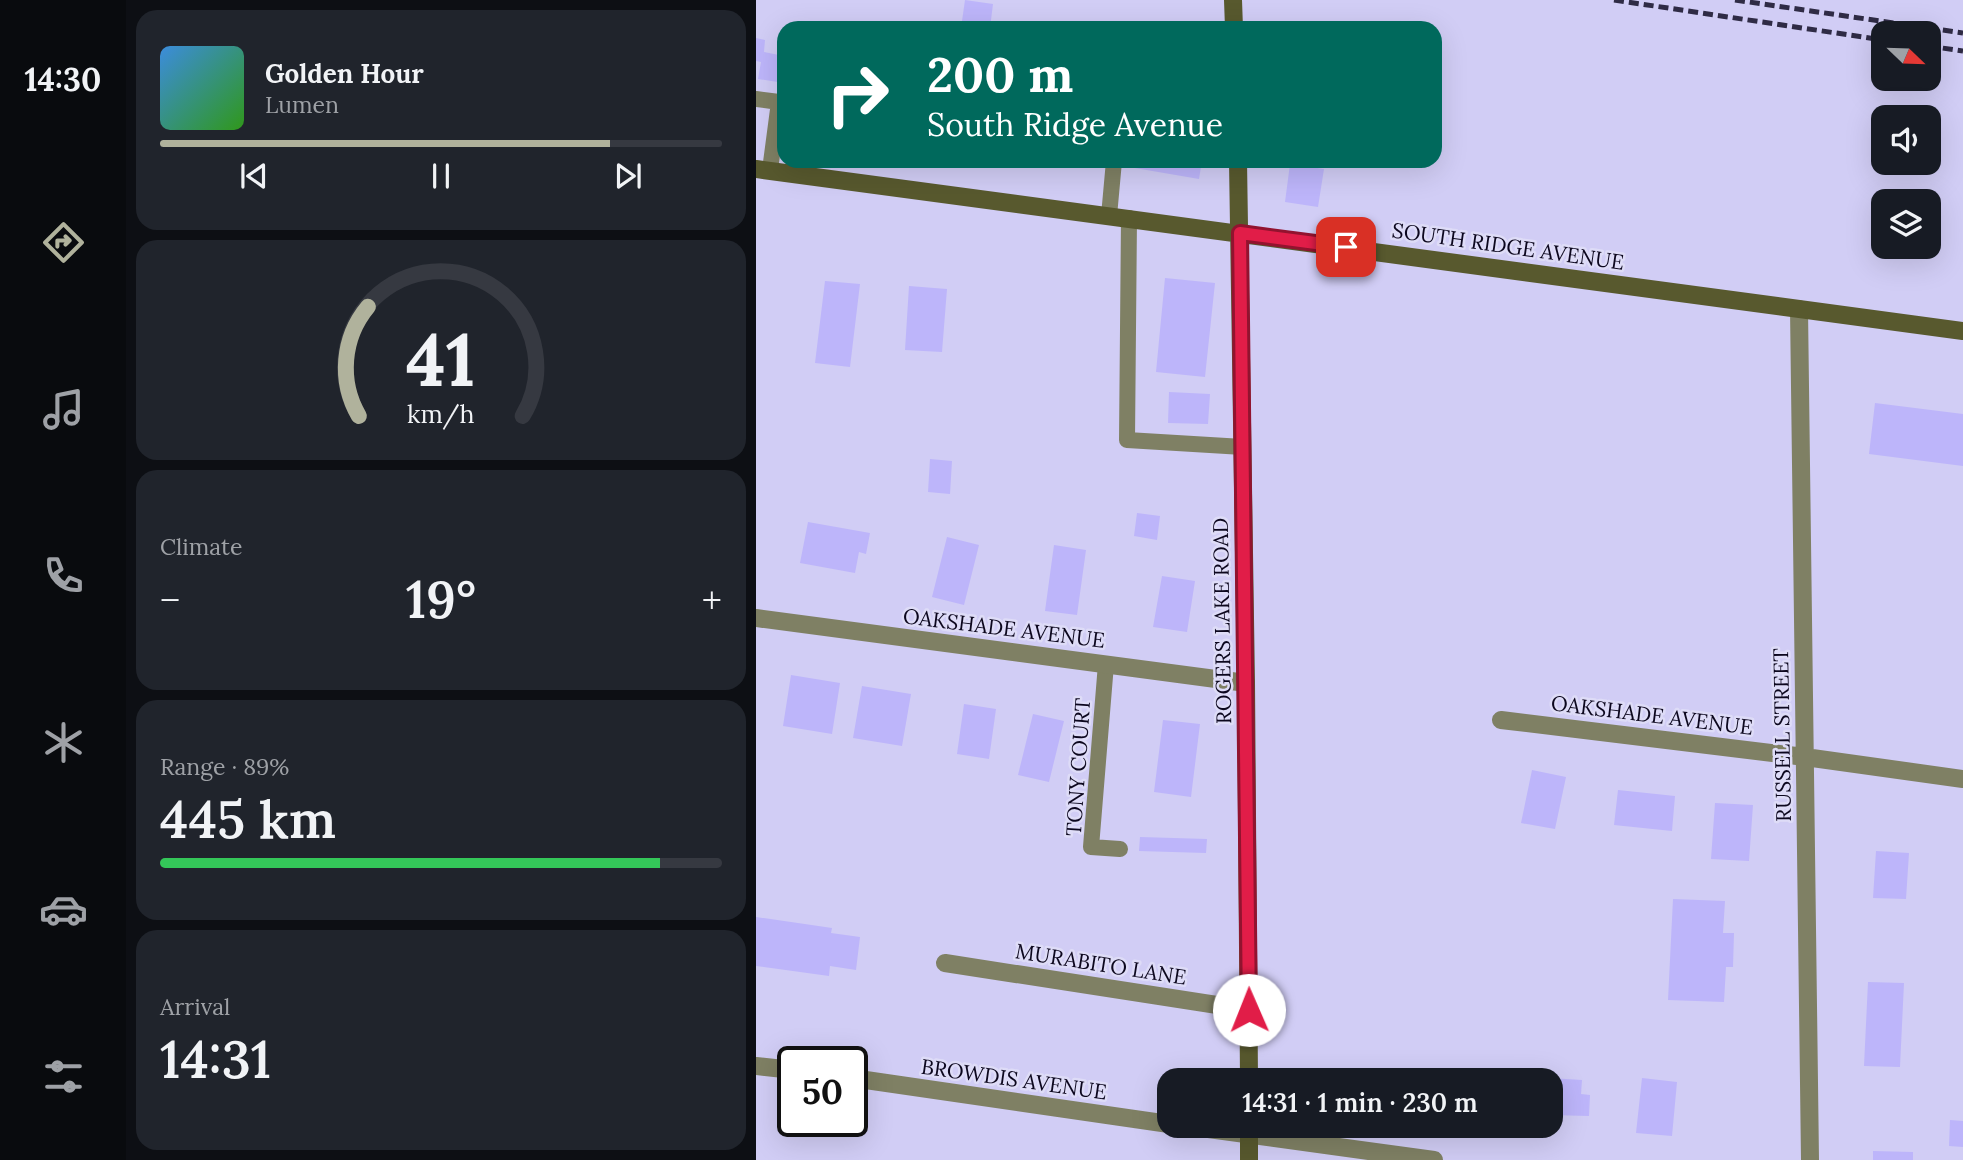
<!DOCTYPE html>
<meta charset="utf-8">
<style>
:root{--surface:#171b24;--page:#20242c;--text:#f1f3f6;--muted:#9ea1a6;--line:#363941;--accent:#b0b29c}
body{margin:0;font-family:Lora,serif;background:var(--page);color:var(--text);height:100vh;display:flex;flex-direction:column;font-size:26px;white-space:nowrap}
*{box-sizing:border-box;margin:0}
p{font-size:23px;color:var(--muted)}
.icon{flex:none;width:38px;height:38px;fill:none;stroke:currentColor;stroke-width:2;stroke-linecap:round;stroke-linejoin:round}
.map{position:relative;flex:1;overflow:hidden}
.panel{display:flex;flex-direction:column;gap:10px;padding:10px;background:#0d0f14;width:630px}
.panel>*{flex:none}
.top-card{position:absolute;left:21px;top:21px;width:665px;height:147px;border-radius:21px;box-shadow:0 7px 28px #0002;background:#00695c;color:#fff;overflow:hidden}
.needle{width:46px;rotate:113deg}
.tools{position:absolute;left:1115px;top:21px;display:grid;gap:14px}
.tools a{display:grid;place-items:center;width:70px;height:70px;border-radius:14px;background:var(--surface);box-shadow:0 7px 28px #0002;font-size:35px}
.speed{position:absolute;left:21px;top:1046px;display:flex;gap:14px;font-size:35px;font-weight:700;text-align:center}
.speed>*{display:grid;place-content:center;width:91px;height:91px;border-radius:50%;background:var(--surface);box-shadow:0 7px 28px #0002;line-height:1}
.speed .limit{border:4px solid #111;border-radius:10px;background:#fff;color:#111}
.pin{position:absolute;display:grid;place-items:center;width:60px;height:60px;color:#fff;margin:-30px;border-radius:14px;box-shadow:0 4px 10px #0006}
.me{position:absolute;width:77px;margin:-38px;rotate:359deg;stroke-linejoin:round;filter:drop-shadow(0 0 5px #0008)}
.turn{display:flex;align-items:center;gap:24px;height:147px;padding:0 35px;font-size:32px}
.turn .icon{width:91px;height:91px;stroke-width:2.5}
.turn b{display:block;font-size:49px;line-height:60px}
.big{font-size:52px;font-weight:600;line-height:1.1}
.panel .tile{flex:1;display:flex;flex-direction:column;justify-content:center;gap:10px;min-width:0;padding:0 24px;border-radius:21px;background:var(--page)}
.panel .dial{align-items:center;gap:0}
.dial svg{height:182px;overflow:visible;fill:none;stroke:var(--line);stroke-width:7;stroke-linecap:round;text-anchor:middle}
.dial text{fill:var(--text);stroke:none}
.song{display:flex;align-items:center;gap:21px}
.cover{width:84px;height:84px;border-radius:10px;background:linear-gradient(135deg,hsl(210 70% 55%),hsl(110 70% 35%))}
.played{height:7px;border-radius:4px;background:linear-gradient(90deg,var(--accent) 80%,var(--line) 80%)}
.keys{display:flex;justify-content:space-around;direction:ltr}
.heat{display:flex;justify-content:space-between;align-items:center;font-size:38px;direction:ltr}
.charge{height:10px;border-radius:5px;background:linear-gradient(90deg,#34c759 89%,var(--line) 0)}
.trip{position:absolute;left:401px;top:1068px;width:406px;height:70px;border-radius:21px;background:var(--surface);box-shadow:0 7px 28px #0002;font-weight:600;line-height:70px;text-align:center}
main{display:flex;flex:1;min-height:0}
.tab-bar{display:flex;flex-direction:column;width:126px;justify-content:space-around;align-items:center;background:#090b0e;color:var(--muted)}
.tab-bar .icon{width:49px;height:49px}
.tab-bar .selected{color:var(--accent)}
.tab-bar b{font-size:32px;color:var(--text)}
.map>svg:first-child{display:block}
</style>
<main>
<nav class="tab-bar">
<b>14:30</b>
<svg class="icon selected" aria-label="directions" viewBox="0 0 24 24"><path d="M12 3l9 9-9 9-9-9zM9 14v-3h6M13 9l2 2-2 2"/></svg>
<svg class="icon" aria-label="music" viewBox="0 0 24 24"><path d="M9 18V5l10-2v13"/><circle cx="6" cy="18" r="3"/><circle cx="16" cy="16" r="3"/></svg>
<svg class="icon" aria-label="phone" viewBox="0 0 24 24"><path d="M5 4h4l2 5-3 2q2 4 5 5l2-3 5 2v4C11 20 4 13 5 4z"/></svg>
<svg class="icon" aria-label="climate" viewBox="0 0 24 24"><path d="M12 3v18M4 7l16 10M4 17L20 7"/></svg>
<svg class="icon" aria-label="car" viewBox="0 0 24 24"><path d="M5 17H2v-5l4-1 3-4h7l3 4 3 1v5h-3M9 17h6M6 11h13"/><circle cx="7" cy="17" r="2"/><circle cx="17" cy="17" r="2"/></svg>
<svg class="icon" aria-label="filters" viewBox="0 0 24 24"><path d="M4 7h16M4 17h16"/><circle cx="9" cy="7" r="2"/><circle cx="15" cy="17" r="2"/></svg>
</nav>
<section class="panel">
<div class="tile">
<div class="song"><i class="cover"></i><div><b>Golden Hour</b><p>Lumen</p></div></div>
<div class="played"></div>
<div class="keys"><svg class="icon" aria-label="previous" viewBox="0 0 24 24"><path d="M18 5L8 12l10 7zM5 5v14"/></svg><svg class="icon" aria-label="pause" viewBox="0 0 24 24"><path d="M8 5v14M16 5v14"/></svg><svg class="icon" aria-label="next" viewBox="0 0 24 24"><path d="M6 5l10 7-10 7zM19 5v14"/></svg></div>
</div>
<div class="tile dial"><svg viewBox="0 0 100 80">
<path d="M14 69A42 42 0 1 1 86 69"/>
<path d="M14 69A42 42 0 0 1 18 21" stroke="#b0b29c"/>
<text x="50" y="56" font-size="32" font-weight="700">41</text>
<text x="50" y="72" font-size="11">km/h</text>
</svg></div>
<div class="tile"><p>Climate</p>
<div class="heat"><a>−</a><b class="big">19°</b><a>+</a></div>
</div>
<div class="tile"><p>Range · 89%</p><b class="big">445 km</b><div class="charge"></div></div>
<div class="tile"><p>Arrival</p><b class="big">14:31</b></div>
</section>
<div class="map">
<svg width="1207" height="1160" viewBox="0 0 1207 1160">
<rect width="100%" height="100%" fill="#d1cdf5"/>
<!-- building -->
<path fill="#bdb5fa" d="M209,0L237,4L234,28H205Z
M0,38L9,40L8,52L28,56V83L2,79L5,62L0,61Z
M293,161H322L321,168Z
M374,161H446L443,179L373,167Z
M534,164L568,169L562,207L529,202Z
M409,278L459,283L449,377L400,372Z
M69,281L104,284L94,367L59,363Z
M153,286L191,289L186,352L149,350Z
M413,392L454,394L452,424L412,423Z
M1119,403L1207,414V466L1113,454Z
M174,459L196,461L194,494L172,492Z
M381,513L404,516L401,540L378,536Z
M52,522L114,533L110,554L103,552L99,573L44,563Z
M191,537L223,545L208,605L176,597Z
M298,545L330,550L321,615L289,611Z
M406,576L439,581L431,632L397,627Z
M35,675L84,683L76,734L27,726Z
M106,686L155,694L146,746L97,738Z
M208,704L240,709L233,759L201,754Z
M277,714L308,721L293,782L262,775Z
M407,720L444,724L435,797L398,792Z
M776,770L810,777L799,829L765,823Z
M862,790L919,796L916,831L858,825Z
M959,803L997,805L993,861L955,859Z
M384,837L451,839L450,853L383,851Z
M1120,851L1153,853L1150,899L1117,898Z
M917,899L969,901L967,933H978L977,967H970L968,1002L912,1000Z
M0,917L76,928L75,933L104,937L100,970L74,966L73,976L0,966Z
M1112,982L1148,983L1144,1067L1108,1066Z
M794,1078L826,1080L825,1094L834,1095L833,1116L794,1115Z
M886,1078L921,1082L916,1136L880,1133Z
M1194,1120L1207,1121V1147L1193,1146Z
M1117,1151L1157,1152V1160H1117Z"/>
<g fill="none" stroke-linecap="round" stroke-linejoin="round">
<!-- lane -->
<path stroke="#7f8064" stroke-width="16" d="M0,99L23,102L14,170
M353,216L358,161
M373,218L371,440L487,447
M350,664L335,847L364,849"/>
<!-- street -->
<path stroke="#7f8064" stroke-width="18" d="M1043,309L1054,1160
M0,618L490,683
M745,720L1049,757L1207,779
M189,963L493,1010
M0,1066L37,1070
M96,1078L413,1124
M423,1125L678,1160"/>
<!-- secondary -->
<path stroke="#58592e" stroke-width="18" d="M477,0L478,28
M482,161L490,683L493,1080
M0,169L1207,331
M493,1125V1160"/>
<!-- rail -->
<path stroke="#2f2b45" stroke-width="5" stroke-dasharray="10 5" stroke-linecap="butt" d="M858,0L1127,40
M979,0L1207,33
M1172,46L1207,51"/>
</g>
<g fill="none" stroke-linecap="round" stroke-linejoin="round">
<!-- route casing -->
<g stroke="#92132f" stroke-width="18">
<path id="route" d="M493,1010L484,233L590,247"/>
</g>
<!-- route -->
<use href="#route" stroke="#e11d48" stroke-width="12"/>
</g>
<g text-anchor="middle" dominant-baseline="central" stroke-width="5" stroke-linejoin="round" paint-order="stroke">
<!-- street labels -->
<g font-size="21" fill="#0c071e" stroke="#dedcf7">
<text transform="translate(752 246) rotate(8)">SOUTH RIDGE AVENUE</text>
<text transform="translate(466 621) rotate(-91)">ROGERS LAKE ROAD</text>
<text transform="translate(248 628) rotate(7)">OAKSHADE AVENUE</text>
<text transform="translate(896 715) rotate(7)">OAKSHADE AVENUE</text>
<text transform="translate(1026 735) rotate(-91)">RUSSELL STREET</text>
<text transform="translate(322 767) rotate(-86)">TONY COURT</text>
<text transform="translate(345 964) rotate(9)">MURABITO LANE</text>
<text transform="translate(258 1079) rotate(8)">BROWDIS AVENUE</text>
</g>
</g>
</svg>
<div class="tools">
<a><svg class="needle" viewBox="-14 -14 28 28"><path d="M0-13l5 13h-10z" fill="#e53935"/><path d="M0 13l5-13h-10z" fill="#9ea1a6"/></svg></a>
<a><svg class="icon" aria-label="sound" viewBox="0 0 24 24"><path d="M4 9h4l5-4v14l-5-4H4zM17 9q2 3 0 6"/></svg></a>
<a><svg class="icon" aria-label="layers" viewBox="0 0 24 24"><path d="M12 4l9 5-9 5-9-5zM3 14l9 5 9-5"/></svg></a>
</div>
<div class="speed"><div class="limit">50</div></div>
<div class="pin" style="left:590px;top:247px;background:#d93025"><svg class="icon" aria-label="arrive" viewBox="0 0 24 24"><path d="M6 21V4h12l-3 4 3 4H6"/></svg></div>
<svg class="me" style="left:493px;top:1010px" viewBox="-20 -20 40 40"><circle r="19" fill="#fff"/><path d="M0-13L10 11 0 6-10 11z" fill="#e11d48"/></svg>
<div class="trip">14:31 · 1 min · 230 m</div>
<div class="top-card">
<div class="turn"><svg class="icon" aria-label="right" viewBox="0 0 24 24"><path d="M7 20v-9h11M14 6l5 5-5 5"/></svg><div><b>200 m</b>South Ridge Avenue</div></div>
</div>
</div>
</main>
